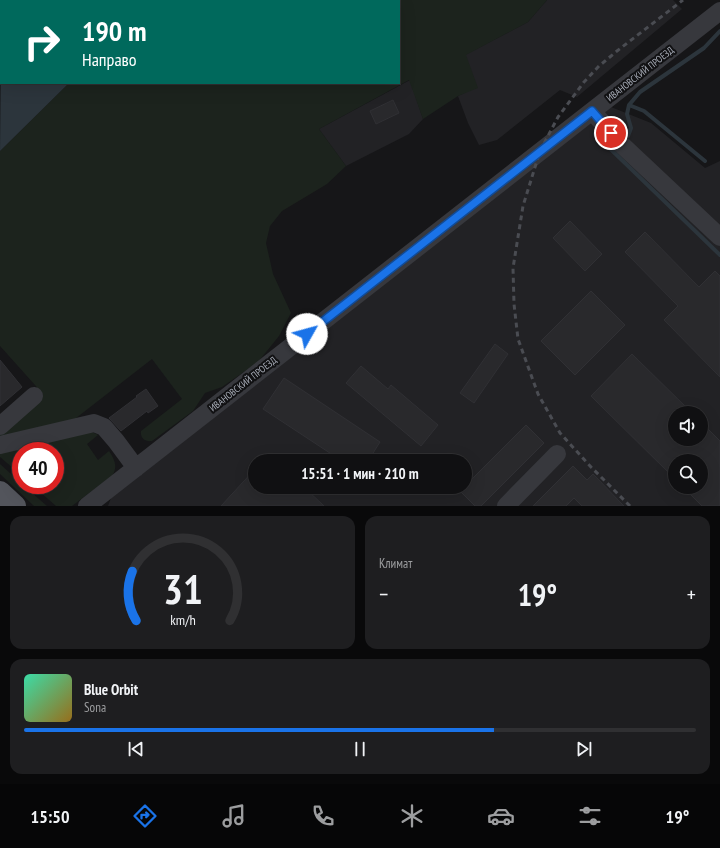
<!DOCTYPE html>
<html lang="ru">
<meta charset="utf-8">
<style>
:root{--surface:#101012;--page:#1e1e20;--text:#f1f3f6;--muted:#9c9d9f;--line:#303032;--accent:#1a73e8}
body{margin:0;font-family:"PT Sans Narrow",sans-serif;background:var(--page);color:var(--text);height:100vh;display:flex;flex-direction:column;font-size:15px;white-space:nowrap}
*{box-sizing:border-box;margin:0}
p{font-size:13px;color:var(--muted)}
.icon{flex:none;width:22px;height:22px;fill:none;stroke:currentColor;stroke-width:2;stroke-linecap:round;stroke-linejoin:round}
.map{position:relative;height:506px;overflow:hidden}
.drawer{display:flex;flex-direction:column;gap:10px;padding:10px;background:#09090a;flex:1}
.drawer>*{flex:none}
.guide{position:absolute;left:0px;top:0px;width:400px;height:84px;box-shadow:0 4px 16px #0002,0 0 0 1px var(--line);background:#00695c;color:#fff;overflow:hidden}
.tools{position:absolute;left:668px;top:406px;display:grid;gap:8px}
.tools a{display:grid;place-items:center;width:40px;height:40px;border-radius:50%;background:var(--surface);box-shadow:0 4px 16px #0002,0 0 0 1px var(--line);font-size:20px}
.speed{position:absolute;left:12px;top:442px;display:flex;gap:8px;font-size:20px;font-weight:700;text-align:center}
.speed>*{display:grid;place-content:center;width:52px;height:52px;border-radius:50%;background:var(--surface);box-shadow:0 4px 16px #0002,0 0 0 1px var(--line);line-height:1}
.speed .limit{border:6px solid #d22;background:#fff;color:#111}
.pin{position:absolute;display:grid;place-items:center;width:34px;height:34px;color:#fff;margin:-17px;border:2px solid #fff;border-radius:50%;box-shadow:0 1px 4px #0007}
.me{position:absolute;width:44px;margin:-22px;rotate:52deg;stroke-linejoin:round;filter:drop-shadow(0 0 3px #0008)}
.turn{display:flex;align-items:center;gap:14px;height:84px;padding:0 16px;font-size:18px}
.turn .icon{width:52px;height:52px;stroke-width:2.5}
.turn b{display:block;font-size:28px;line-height:34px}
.big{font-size:30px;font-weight:700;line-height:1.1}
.drawer .tile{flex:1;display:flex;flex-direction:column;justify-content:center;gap:6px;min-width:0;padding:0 14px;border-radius:12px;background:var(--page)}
.drawer .dial{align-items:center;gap:0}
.dial svg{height:104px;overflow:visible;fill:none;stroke:var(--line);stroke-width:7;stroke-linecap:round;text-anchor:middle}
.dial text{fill:var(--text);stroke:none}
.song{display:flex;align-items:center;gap:12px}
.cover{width:48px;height:48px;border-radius:6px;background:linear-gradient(135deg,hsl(160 70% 55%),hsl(40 70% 35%))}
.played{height:4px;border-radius:2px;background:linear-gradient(90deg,var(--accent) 70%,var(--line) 70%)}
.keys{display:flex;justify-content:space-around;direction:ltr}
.heat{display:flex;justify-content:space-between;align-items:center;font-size:22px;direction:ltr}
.drawer .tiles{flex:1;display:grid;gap:10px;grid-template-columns:1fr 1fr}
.tile:last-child{grid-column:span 2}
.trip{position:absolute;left:248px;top:454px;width:224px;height:40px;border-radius:20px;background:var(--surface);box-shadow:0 4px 16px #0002,0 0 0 1px var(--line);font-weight:700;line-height:40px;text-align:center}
.tab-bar{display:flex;height:64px;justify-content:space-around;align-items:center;background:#060607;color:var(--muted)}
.tab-bar .icon{width:28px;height:28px}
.tab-bar .on{color:var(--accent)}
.tab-bar b{font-size:18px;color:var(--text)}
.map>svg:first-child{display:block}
</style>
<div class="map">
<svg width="720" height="506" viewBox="0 0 720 506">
<rect width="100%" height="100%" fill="#161618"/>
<!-- built -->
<path fill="#222225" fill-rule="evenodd" d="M547,0H673L682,9L577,97L560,90L497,140L479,145L468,123L458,96L477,87L465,55L528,22Z
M410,80L423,119L409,134L346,166L319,129Z
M611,107L651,123L705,168L720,161V506H108L111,498ZM675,413H701V439H675ZM255,461H465V487H255ZM675,461H701V487H675Z"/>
<!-- green -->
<path fill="#1c231d" d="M163,0H547L528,22L466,55L478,88L458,96L423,119L409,80L319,129L346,166L327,184L282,211L270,226L266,243L273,274L291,313L279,336L258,362L222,387L205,393L193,411L152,441C145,442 140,438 141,431L182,399L152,359L71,422L0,439V435L43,394L0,346V151L69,83H399V1H162Z
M90,431L98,435L87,444L98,460L109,451C115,460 118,467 112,476L72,506H56L32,485H55V451H21V475L0,457V451Z
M0,464L21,483V485H23L47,506H34L0,474Z"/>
<!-- water -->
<path fill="#2c353c" d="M1,45V83H69L0,151Z"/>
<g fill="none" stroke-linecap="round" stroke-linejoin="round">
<!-- stream -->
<path stroke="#2c353c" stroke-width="4" d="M629,105L644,111L705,161
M595,134L720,255
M628,136L631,128L627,114L629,105L640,92L704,48L720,31"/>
</g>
<!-- building -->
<path fill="#29292c" stroke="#303034" d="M393,100L399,113L376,124L370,111Z
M570,221L602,254L585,271L553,238Z
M645,232L699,287L715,271L720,276V377L664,320L678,306L625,252Z
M591,291L625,325L575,375L541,341Z
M495,344L508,354L474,403L460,393Z
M632,354L692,413H675V439H701V422L720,441V506H702L683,487H701V461H675V479L591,396Z
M0,360L22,387L0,406Z
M361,366L388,389L391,385L438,425L421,446L346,383Z
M284,378L380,442L368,461H342L263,409Z
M146,389L158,406L148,413L147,411L121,431L109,418L137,397L136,396Z
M526,425L544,443L481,506H475L460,491Z
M573,466L587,480L593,474L624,506H582L574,498L566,506H533Z
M255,469V487H304L324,506H221Z"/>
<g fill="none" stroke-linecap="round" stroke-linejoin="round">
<!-- minor -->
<path stroke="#37383d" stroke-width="18" d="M592,111L621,144L720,237
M0,426L34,396
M0,445L94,423L104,427L116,441L136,468
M87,506L720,11
M506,506L557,454"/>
<!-- major -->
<path stroke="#53555c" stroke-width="22" d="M0,492L15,506"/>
<!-- rail -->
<path stroke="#4a4c52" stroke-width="3" stroke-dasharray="5 4" stroke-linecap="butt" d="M630,506L591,467L560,433L538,394L518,339L514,304L513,268L523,206L540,151L558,117L584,82L599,66L617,51L683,0"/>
</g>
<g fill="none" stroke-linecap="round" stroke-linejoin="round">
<!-- route casing -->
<g stroke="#114b97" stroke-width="10">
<path id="route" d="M307,334L592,111L611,133"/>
</g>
<!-- route -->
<use href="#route" stroke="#1a73e8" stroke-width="7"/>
</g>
<g text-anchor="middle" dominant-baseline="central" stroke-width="4" stroke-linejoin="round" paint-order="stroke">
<!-- street labels -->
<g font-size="10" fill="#a8adb8" stroke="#111113">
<text transform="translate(640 74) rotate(-38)">ИВАНОВСКИЙ ПРОЕЗД</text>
<text transform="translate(243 384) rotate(-38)">ИВАНОВСКИЙ ПРОЕЗД</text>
</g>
</g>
</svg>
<div class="tools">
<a><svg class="icon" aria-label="sound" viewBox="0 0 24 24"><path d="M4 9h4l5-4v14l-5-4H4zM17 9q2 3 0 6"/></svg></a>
<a><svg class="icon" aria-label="search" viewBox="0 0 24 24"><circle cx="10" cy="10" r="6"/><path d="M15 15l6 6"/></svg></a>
</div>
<div class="speed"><div class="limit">40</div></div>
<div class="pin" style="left:611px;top:133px;background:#d93025"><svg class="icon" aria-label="arrive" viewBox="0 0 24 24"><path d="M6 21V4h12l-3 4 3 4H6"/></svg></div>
<svg class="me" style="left:307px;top:334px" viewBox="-20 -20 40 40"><circle r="19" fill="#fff"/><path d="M0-13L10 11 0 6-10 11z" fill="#1a73e8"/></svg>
<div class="trip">15:51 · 1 мин · 210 m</div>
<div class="guide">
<div class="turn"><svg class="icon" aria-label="right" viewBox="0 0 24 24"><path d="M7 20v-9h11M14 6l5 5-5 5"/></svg><div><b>190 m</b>Направо</div></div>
</div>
</div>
<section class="drawer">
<div class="tiles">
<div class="tile dial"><svg viewBox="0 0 100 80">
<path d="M14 69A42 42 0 1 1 86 69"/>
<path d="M14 69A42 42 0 0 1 11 31" stroke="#1a73e8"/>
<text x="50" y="56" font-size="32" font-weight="700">31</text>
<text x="50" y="72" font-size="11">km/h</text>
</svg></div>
<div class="tile"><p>Климат</p>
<div class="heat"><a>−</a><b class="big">19°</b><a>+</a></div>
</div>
<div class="tile">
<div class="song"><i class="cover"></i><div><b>Blue Orbit</b><p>Sona</p></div></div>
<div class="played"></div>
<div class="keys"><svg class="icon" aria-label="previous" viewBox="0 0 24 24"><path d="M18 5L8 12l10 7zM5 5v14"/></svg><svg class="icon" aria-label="pause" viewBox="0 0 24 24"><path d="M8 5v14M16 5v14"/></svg><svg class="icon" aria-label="next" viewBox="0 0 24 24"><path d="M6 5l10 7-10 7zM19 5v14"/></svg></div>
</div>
</div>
</section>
<nav class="tab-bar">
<b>15:50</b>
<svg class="icon on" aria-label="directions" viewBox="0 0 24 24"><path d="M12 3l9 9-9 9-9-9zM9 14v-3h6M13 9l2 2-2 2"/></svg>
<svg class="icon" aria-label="music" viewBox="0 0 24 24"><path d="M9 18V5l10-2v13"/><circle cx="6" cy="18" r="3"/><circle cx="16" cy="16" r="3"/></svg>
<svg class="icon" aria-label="phone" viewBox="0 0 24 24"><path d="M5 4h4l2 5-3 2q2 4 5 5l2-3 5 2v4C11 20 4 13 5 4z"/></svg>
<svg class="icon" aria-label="climate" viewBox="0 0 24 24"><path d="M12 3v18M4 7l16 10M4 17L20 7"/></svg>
<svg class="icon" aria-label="car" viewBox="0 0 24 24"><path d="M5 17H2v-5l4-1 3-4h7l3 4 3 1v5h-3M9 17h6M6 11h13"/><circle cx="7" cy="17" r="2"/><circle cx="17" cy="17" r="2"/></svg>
<svg class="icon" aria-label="filters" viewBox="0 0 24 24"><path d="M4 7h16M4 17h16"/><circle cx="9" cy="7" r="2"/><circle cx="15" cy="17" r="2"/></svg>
<b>19°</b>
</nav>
